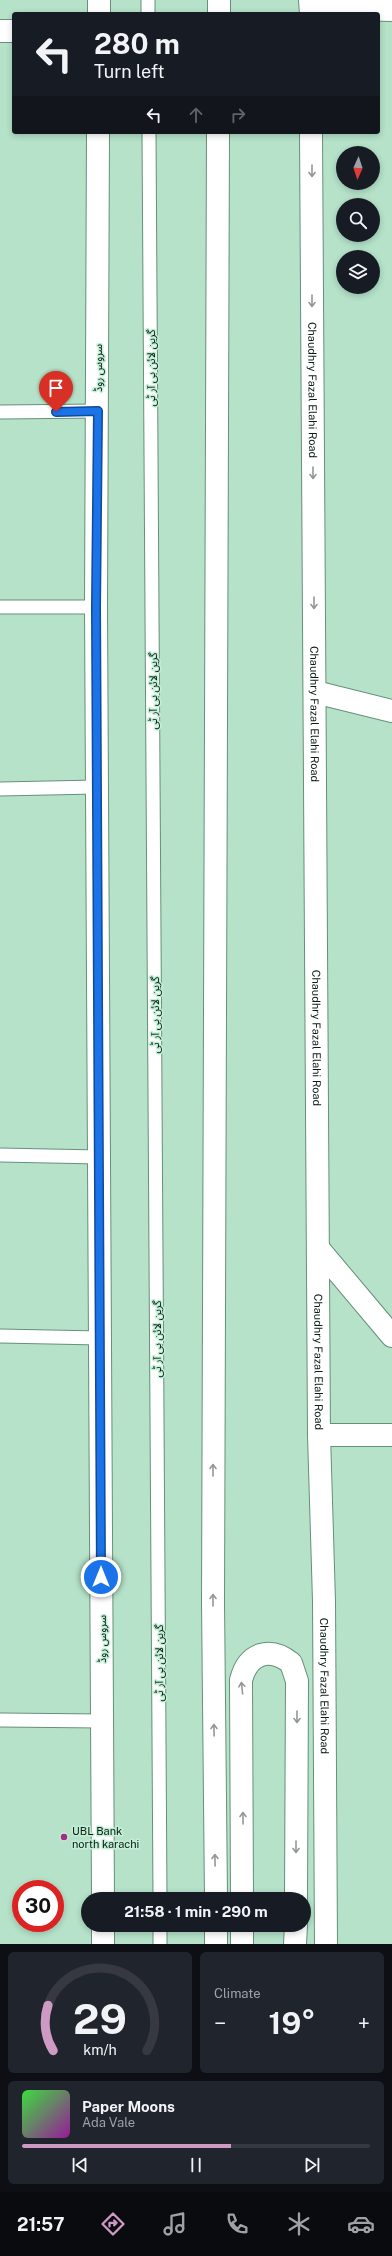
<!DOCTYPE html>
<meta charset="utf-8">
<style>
:root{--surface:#171b24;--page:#20242c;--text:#f1f3f6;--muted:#9ea1a6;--line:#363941;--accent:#ce99c3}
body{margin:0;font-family:"Public Sans","Noto Sans Arabic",sans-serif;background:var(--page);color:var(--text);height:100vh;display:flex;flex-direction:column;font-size:15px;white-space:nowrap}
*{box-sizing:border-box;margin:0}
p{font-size:13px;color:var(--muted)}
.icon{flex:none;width:22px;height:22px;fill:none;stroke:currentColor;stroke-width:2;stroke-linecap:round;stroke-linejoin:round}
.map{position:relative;height:1944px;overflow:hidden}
.sheet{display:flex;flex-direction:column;gap:8px;padding:8px;background:#0d0f14;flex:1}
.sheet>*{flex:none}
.hud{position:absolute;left:12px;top:12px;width:368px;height:122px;border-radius:4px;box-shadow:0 2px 6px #0003;background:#171b24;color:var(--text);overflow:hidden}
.needle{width:26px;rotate:183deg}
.fabs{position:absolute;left:336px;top:146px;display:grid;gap:8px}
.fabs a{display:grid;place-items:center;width:44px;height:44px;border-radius:50%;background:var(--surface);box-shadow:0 2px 6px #0003;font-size:20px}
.speed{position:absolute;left:12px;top:1880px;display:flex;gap:8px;font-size:20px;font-weight:700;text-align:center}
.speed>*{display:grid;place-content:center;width:52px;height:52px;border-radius:50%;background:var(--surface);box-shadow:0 2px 6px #0003;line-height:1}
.speed .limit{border:6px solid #d22;background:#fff;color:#111}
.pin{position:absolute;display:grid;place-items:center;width:34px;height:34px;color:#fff;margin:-41px -17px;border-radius:50% 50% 50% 0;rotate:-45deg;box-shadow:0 0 4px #0007}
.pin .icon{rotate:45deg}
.me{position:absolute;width:44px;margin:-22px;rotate:0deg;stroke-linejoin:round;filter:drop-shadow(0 0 3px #0008)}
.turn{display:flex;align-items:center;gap:14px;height:84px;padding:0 16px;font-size:18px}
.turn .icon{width:52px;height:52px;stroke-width:2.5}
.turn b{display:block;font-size:28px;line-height:34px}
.lanes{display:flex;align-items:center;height:38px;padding:0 16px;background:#0003;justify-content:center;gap:20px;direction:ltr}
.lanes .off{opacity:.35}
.big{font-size:30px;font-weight:700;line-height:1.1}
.sheet .card{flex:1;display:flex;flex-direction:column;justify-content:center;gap:6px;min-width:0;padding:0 14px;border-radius:6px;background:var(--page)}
.sheet .dial{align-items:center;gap:0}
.dial svg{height:104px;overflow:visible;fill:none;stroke:var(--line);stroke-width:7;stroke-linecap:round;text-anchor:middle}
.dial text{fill:var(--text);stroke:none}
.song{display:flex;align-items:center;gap:12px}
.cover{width:48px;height:48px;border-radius:6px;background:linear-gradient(135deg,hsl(120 70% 55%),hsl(300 70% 35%))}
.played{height:4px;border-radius:2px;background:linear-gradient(90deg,var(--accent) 60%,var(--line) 60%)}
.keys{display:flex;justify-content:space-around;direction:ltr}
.heat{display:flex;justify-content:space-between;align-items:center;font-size:22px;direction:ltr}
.sheet .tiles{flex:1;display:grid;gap:8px;grid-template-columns:1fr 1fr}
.card:last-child{grid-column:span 2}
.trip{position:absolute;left:81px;top:1892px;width:230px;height:40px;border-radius:20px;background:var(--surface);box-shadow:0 2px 6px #0003;font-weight:700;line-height:40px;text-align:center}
.tab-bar{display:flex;height:64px;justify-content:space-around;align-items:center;background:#090b0e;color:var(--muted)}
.tab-bar .icon{width:28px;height:28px}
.tab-bar .active{color:var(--accent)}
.tab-bar b{font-size:18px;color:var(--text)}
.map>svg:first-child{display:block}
</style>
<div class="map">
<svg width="392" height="1944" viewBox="0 0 392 1944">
<rect width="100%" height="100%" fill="#b5e2c9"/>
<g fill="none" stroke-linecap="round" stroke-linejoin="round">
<!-- service casing -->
<g stroke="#66907a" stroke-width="15">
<path id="service" d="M148,0V14
M149,132L160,1899
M0,412L98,411
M0,607H96
M0,789L97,787
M0,1155L99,1157
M0,1336L100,1338
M0,1720L102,1721
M160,1925V1944"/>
</g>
<!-- minor casing -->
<g stroke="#66907a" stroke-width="24">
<path id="minor" d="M99,14V0
M98,132L96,607L103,1899
M315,692L392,711
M318,1248L392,1336
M103,1925V1944"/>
</g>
<!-- tertiary casing -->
<g stroke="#66907a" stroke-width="24">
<path id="tertiary" d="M311,8L392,10
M0,31H14
M319,1435H392"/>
</g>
<!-- primary casing -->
<g stroke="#66907a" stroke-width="24">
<g id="primary">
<path d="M310,0L311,14"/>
<path d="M219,14V0"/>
<path id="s1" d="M311,132L319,1435L324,1601L326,1944"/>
<path d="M216,1899L213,1602L218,132"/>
<path d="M242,1899L241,1680C248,1653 270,1646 291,1663L297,1681L296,1899"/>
<path d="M216,1925V1944"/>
<path d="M242,1944V1925"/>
<path d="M295,1944L296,1925"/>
</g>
</g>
<!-- service -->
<use href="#service" stroke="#fff" stroke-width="13"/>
<!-- minor -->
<use href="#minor" stroke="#fff" stroke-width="22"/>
<!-- tertiary -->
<use href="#tertiary" stroke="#fff" stroke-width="22"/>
<!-- primary -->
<use href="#primary" stroke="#fff" stroke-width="22"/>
</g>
<!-- one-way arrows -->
<defs><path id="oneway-shaft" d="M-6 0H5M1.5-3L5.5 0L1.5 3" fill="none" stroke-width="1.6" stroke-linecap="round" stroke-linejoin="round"/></defs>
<g stroke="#919895">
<use href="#oneway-shaft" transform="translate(312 171) rotate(90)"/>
<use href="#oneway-shaft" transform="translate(312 301) rotate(90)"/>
<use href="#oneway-shaft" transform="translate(313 473) rotate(90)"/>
<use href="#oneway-shaft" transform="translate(314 603) rotate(90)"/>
<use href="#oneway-shaft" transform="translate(213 1470) rotate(-90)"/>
<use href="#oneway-shaft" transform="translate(213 1600) rotate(-90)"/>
<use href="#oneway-shaft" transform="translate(242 1688) rotate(-96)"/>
<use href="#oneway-shaft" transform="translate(297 1717) rotate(90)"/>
<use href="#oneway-shaft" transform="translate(214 1730) rotate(-91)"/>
<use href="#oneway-shaft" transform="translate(243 1818) rotate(-90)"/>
<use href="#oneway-shaft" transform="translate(296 1847) rotate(90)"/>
<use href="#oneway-shaft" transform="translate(215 1860) rotate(-91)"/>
</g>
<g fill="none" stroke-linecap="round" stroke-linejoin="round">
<!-- route casing -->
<g stroke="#114b97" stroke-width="10">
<path id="route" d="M56,412L98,411L96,607L101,1577"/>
</g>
<!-- route -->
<use href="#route" stroke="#1a73e8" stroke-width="7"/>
</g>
<!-- markers -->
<circle fill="#a32c84" stroke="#c2efd6" stroke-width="1.5" cx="64" cy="1837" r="4"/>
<g text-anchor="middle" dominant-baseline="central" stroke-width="3" stroke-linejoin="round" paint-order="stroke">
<!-- street labels -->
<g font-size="11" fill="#0a1b13" stroke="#c2efd6">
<text transform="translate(98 368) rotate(-90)">سروس روڈ</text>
<text transform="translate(151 368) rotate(-90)">گرین لائن بی آر ٹی</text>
<text stroke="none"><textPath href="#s1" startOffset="258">Chaudhry Fazal Elahi Road</textPath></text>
<text transform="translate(153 691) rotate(-90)">گرین لائن بی آر ٹی</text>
<text stroke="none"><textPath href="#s1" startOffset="582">Chaudhry Fazal Elahi Road</textPath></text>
<text transform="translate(155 1015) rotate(-90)">گرین لائن بی آر ٹی</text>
<text stroke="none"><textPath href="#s1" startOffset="906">Chaudhry Fazal Elahi Road</textPath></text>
<text transform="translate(157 1339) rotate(-90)">گرین لائن بی آر ٹی</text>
<text stroke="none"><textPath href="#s1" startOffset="1230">Chaudhry Fazal Elahi Road</textPath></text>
<text transform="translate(102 1639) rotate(-90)">سروس روڈ</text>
<text transform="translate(159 1663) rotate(-90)">گرین لائن بی آر ٹی</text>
<text stroke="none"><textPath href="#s1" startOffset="1554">Chaudhry Fazal Elahi Road</textPath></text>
</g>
<!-- poi labels -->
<g font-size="11" fill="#0a1b13" stroke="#c2efd6" text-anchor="start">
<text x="72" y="1831">UBL Bank<tspan x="72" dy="13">north karachi</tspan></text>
</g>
</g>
</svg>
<div class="fabs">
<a><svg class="needle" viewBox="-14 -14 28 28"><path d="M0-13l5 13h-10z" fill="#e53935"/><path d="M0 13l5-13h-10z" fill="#9ea1a6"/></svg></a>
<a><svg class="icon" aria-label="search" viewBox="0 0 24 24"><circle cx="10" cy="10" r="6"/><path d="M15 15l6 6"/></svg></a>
<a><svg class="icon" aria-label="layers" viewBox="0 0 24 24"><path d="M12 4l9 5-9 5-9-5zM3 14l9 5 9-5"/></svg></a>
</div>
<div class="speed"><div class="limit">30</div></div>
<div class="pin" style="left:56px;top:412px;background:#d93025"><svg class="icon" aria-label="arrive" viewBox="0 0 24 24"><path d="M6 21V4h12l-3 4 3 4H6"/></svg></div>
<svg class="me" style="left:101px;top:1577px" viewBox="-20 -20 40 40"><circle r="17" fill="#1a73e8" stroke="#fff" stroke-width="3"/><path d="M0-11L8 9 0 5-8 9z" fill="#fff"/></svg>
<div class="trip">21:58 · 1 min · 290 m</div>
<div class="hud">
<div class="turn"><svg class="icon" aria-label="left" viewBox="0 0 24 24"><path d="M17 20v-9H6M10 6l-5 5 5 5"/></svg><div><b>280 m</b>Turn left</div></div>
<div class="lanes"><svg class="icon" aria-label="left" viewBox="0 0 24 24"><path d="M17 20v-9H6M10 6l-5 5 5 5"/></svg><svg class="icon off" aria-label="ahead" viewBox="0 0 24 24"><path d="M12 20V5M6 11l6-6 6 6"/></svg><svg class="icon off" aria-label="right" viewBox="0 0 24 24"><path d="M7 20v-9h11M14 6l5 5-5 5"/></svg></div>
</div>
</div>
<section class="sheet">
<div class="tiles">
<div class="card dial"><svg viewBox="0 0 100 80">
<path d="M14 69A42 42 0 1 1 86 69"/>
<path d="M14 69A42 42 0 0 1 10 34" stroke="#ce99c3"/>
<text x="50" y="56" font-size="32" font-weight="700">29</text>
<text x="50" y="72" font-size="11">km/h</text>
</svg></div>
<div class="card"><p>Climate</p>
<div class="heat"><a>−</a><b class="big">19°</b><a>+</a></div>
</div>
<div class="card">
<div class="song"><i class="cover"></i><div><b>Paper Moons</b><p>Ada Vale</p></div></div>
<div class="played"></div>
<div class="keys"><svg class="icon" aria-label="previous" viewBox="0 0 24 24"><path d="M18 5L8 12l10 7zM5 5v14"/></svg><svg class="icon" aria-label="pause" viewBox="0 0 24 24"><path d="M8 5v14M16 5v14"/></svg><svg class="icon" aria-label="next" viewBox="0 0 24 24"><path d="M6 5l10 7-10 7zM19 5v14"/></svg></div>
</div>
</div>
</section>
<nav class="tab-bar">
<b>21:57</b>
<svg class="icon active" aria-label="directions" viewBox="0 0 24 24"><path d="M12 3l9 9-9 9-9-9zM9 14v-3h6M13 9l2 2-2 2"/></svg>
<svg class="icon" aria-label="music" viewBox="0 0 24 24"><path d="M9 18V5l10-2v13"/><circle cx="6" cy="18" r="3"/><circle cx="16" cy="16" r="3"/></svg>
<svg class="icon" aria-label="phone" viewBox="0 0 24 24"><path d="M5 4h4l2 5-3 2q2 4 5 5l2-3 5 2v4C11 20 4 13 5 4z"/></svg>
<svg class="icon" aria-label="climate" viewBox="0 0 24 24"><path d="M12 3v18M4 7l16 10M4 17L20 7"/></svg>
<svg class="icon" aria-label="car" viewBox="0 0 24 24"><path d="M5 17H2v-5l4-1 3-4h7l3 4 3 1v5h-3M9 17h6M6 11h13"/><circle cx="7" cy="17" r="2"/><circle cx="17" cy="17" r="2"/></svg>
</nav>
